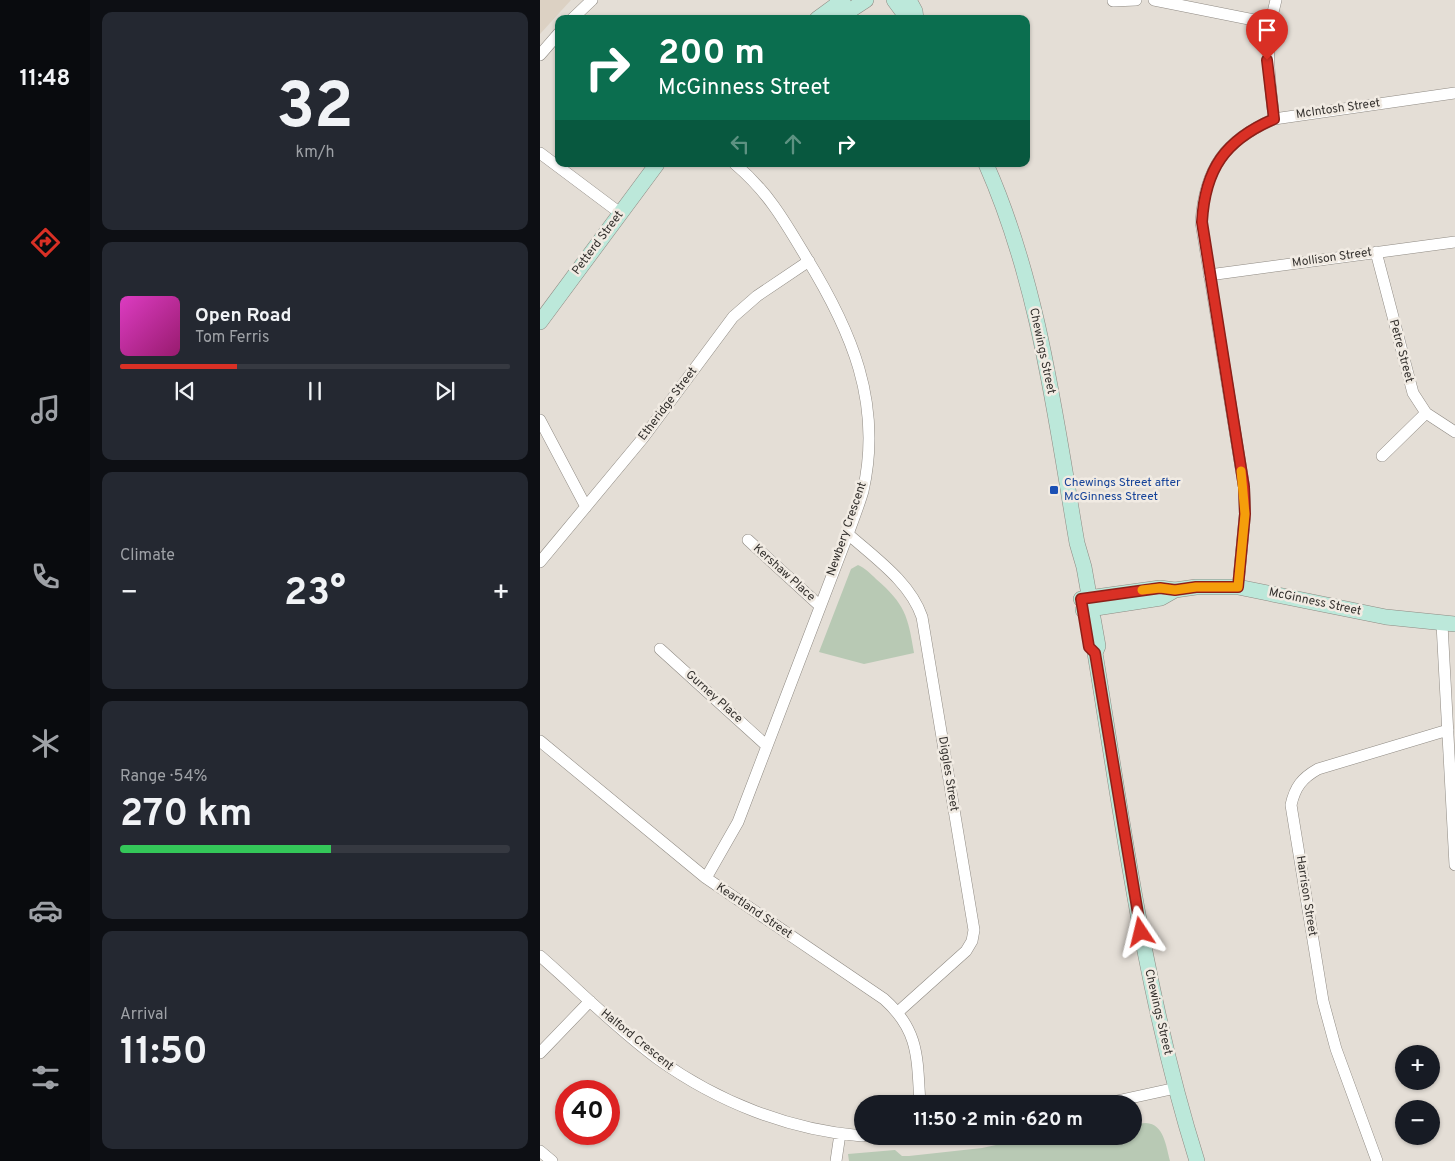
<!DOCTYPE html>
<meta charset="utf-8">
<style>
:root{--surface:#171b24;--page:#242831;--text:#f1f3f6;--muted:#9ea1a6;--line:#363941;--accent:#d93025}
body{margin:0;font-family:Overpass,sans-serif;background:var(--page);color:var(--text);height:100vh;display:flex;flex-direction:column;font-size:19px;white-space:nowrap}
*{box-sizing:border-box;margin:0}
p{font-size:16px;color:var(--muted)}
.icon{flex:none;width:28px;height:28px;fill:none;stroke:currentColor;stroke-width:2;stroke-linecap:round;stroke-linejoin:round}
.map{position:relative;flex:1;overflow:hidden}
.drawer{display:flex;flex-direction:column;gap:12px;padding:12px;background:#0d0f14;width:450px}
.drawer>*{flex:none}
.guide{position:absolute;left:15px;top:15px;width:475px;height:152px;border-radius:10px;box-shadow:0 1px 4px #0004;background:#0b6e4f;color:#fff;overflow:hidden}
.tools{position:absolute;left:855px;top:1045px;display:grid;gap:10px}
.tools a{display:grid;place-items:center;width:45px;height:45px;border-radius:50%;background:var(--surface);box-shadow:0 1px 4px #0004;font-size:25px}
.speed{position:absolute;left:15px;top:1080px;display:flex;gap:10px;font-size:25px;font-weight:700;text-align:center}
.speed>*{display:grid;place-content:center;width:65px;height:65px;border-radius:50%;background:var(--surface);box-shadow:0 1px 4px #0004;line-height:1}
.speed .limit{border:8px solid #d22;background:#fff;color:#111}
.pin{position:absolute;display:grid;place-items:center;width:42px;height:42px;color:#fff;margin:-51px -21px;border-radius:50% 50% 50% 0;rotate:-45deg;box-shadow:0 0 5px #0007}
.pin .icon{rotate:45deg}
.me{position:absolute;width:55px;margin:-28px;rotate:350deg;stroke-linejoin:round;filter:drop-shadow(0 0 4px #0008)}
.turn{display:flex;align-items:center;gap:18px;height:105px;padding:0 20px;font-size:22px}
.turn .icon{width:65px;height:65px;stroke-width:2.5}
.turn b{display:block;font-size:35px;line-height:42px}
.lanes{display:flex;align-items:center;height:48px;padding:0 20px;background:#0003;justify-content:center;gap:25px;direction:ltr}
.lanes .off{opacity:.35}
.big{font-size:38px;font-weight:700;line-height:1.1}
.drawer .widget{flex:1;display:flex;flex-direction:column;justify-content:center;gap:8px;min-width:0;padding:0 18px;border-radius:10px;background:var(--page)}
.drawer .dial{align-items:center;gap:0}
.dial b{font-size:65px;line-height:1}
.song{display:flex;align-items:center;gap:15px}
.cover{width:60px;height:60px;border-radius:8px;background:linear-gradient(135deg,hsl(310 70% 55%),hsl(320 70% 35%))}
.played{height:5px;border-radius:2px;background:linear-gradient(90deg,var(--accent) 30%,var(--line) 30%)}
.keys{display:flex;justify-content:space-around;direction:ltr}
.heat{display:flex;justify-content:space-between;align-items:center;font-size:28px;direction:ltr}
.charge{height:8px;border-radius:4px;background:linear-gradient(90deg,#34c759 54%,var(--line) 0)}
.trip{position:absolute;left:314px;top:1095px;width:288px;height:50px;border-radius:25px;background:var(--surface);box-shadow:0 1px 4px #0004;font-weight:700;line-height:50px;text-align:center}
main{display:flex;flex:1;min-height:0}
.tab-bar{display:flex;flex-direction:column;width:90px;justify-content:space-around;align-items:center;background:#090b0e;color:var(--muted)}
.tab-bar .icon{width:35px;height:35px}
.tab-bar .on{color:var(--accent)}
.tab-bar b{font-size:22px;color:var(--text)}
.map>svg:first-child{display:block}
</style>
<main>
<nav class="tab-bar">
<b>11:48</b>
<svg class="icon on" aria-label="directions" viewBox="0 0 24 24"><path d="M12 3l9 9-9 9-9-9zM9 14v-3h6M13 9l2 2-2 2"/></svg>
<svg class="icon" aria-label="music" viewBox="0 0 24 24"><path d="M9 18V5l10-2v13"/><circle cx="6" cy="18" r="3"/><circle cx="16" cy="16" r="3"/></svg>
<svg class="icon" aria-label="phone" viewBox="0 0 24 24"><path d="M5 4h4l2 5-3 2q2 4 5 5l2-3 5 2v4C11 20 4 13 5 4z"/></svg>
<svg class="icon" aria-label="climate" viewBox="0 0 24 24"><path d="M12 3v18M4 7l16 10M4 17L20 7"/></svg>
<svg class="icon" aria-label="car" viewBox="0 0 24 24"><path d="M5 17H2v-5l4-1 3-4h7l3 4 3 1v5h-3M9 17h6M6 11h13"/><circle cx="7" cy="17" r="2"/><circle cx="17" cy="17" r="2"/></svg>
<svg class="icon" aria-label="filters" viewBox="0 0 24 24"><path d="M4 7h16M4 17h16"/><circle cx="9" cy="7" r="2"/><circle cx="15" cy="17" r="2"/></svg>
</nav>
<section class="drawer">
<div class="widget dial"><b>32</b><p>km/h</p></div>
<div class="widget">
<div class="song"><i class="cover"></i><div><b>Open Road</b><p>Tom Ferris</p></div></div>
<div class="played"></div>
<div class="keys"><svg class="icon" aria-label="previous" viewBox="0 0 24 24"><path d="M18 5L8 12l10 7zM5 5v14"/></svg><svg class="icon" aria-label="pause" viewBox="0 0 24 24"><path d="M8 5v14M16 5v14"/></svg><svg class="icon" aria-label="next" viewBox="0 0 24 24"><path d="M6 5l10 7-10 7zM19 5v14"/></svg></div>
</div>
<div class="widget"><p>Climate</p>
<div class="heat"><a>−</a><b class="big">23°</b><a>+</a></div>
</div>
<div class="widget"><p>Range · 54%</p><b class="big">270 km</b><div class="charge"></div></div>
<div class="widget"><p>Arrival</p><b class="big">11:50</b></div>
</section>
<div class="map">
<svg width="915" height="1161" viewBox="0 0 915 1161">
<rect width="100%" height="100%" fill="#e4ded6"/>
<!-- built -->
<path fill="#dcd1c3" d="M0,0H31L0,34Z"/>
<!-- green -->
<path fill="#b8c9b4" d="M318,565C325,568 331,574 336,579C365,604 368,616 374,653L324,664L279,652L311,569Z
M606,1123C624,1124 626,1146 630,1161H309L308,1154L355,1150L362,1156H369L442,1148L498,1136H592L593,1124Z"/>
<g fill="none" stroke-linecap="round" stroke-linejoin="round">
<!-- street casing -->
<g stroke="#8f8a83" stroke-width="12">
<path id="street" d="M614,0L729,23
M573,1L596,0
M32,19L52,0
M0,55L19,33
M734,119C729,75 724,43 736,0
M0,153L80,213
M836,252L873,393L886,413L915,432
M669,275L915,242
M0,420L46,507
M842,456L886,413
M308,534C335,558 370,582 382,617L434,930L432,941L426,951L358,1012
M208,540L280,606
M0,562L103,438L193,317L217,296L269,261
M698,587L705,514L704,487L661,222C665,168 685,140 734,119L915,93
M902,624L915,865
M120,649L227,746
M0,741L166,878L344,999C380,1031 377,1059 380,1104
M166,878L198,822L308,534C313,520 319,505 323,491C343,403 311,330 266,257C244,220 228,192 195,164
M0,956C39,990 76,1028 118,1059C178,1102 249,1130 322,1136
M0,1053L50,1001
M563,1104L636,1088
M328,1136H392
M0,1151L12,1161
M296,1161L300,1134
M837,1161L796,1049L783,1001L751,805C755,787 762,778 778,769L908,730"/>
</g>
<!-- secondary casing -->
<g stroke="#8f8a83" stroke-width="16">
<path id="secondary" d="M354,0L368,19
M369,0L375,11L376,19
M277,19L303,0
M297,19L326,0
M446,164C499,284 515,415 537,543L544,567L558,646L555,653C583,824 605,996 657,1161
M0,322L117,164
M541,599L620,588L635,590L656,587H698L846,617L915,624
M543,610L621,598L635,590"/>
</g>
<!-- street -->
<use href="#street" stroke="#fff" stroke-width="11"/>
<!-- secondary -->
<use href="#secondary" stroke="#bce8da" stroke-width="15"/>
</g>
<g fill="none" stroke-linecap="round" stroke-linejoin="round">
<!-- route casing -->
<g stroke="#8d1f18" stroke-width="12">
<path id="route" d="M601,932L555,653L549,647L541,599L620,588L635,590L656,587H698L705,514L704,487L662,222C665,169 685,140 734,119L727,60"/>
</g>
<!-- route -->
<use href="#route" stroke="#d93025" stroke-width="9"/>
<!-- slow -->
<path stroke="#f59e0b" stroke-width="9" d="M602,590L620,588L635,590L656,587H698L705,514L701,471"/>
</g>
<!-- markers -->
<rect fill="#1a4fb4" stroke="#f1ebe3" stroke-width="2" x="509" y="485" width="10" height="10" rx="2.5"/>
<g text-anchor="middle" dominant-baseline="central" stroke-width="5" stroke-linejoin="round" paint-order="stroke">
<!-- street labels -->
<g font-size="12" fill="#34312e" stroke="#f1ebe3">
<text transform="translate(798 109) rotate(-8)">McIntosh Street</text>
<text transform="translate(58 243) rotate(-53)">Petterd Street</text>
<text transform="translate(792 258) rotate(-8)">Mollison Street</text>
<text transform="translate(502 351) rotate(78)">Chewings Street</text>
<text transform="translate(861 351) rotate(75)">Petre Street</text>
<text transform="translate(128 404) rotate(-53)">Etheridge Street</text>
<text transform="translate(307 529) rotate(-71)">Newbery Crescent</text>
<text transform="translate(244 573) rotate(42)">Kershaw Place</text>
<text transform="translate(775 602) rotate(12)">McGinness Street</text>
<text transform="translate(174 697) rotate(42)">Gurney Place</text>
<text transform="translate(408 774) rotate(81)">Diggles Street</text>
<text transform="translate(766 896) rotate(81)">Harrison Street</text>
<text transform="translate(214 911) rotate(34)">Keartland Street</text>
<text transform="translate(618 1012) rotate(77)">Chewings Street</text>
<text transform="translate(97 1040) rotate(39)">Halford Crescent</text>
</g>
<!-- transit labels -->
<g font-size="12" fill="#164399" stroke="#f1ebe3" text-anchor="start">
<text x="524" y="483">Chewings Street after<tspan x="524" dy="14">McGinness Street</tspan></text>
</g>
</g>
</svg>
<div class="tools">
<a>+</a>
<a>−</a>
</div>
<div class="speed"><div class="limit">40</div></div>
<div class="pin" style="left:727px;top:60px;background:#d93025"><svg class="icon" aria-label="arrive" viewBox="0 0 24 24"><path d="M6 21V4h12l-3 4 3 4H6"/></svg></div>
<svg class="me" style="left:601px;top:932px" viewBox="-20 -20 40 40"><path d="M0-17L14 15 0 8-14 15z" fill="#d93025" stroke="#fff" stroke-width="4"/></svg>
<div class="trip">11:50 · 2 min · 620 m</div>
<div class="guide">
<div class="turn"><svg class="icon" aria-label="right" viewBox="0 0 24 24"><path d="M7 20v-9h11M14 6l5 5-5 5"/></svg><div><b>200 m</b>McGinness Street</div></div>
<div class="lanes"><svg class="icon off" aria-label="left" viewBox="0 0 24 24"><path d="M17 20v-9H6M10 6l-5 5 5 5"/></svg><svg class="icon off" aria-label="ahead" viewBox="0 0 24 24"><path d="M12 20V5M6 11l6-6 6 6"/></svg><svg class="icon" aria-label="right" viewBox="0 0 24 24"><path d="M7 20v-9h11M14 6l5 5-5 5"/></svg></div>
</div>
</div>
</main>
